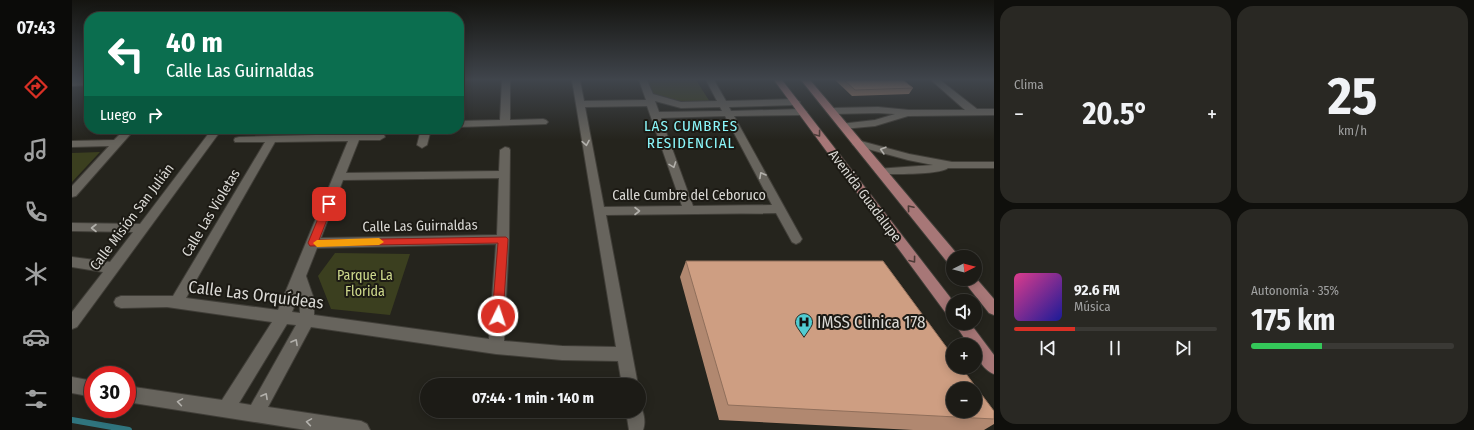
<!DOCTYPE html>
<html lang="es">
<meta charset="utf-8">
<style>
:root{--surface:#1c1b16;--page:#292823;--text:#f1f3f6;--muted:#a0a1a1;--line:#3a3935;--accent:#d93025}
body{margin:0;font-family:"Fira Sans Condensed",sans-serif;background:var(--page);color:var(--text);height:100vh;display:flex;flex-direction:column;font-size:15px;white-space:nowrap}
*{box-sizing:border-box;margin:0}
p{font-size:13px;color:var(--muted)}
.icon{flex:none;width:22px;height:22px;fill:none;stroke:currentColor;stroke-width:2;stroke-linecap:round;stroke-linejoin:round}
.map{position:relative;flex:1;overflow:hidden}
.drawer{display:flex;flex-direction:column;gap:6px;padding:6px;background:#0f0f0c;width:480px}
.drawer>*{flex:none}
.hud{position:absolute;left:12px;top:12px;width:380px;height:122px;border-radius:16px;box-shadow:0 2px 10px #0003,0 0 0 1px var(--line);background:#0b6e4f;color:#fff;overflow:hidden}
.needle{width:26px;rotate:84deg}
.fabs{position:absolute;left:874px;top:250px;display:grid;gap:8px}
.fabs a{display:grid;place-items:center;width:36px;height:36px;border-radius:50%;background:var(--surface);box-shadow:0 2px 10px #0003,0 0 0 1px var(--line);font-size:20px}
.speed{position:absolute;left:12px;top:366px;display:flex;gap:8px;font-size:20px;font-weight:700;text-align:center}
.speed>*{display:grid;place-content:center;width:52px;height:52px;border-radius:50%;background:var(--surface);box-shadow:0 2px 10px #0003,0 0 0 1px var(--line);line-height:1}
.speed .limit{border:6px solid #d22;background:#fff;color:#111}
.pin{position:absolute;display:grid;place-items:center;width:34px;height:34px;color:#fff;margin:-17px;border-radius:8px;box-shadow:0 2px 6px #0006}
.me{position:absolute;width:44px;margin:-22px;rotate:4deg;stroke-linejoin:round;filter:drop-shadow(0 0 3px #0008)}
.turn{display:flex;align-items:center;gap:14px;height:84px;padding:0 16px;font-size:18px}
.turn .icon{width:52px;height:52px;stroke-width:2.5}
.turn b{display:block;font-size:28px;line-height:34px}
.then{display:flex;align-items:center;height:38px;padding:0 16px;background:#0003;gap:8px;font-size:15px}
.big{font-size:30px;font-weight:700;line-height:1.1}
.drawer .tile{flex:1;display:flex;flex-direction:column;justify-content:center;gap:6px;min-width:0;padding:0 14px;border-radius:16px;background:var(--page)}
.drawer .dial{align-items:center;gap:0}
.dial b{font-size:52px;line-height:1}
.song{display:flex;align-items:center;gap:12px}
.cover{width:48px;height:48px;border-radius:6px;background:linear-gradient(135deg,hsl(330 70% 55%),hsl(240 70% 35%))}
.played{height:4px;border-radius:2px;background:linear-gradient(90deg,var(--accent) 30%,var(--line) 30%)}
.keys{display:flex;justify-content:space-around;direction:ltr}
.heat{display:flex;justify-content:space-between;align-items:center;font-size:22px;direction:ltr}
.charge{height:6px;border-radius:3px;background:linear-gradient(90deg,#34c759 35%,var(--line) 0)}
.drawer .tiles{flex:1;display:grid;gap:6px;grid-template-columns:repeat(2,1fr)}
.trip{position:absolute;left:348px;top:378px;width:226px;height:40px;border-radius:20px;background:var(--surface);box-shadow:0 2px 10px #0003,0 0 0 1px var(--line);font-weight:700;line-height:40px;text-align:center}
main{display:flex;flex:1;min-height:0}
.tab-bar{display:flex;flex-direction:column;width:72px;justify-content:space-around;align-items:center;background:#0b0b09;color:var(--muted)}
.tab-bar .icon{width:28px;height:28px}
.tab-bar .current{color:var(--accent)}
.tab-bar b{font-size:18px;color:var(--text)}
.map>svg:first-child{display:block}
</style>
<main>
<nav class="tab-bar">
<b>07:43</b>
<svg class="icon current" aria-label="directions" viewBox="0 0 24 24"><path d="M12 3l9 9-9 9-9-9zM9 14v-3h6M13 9l2 2-2 2"/></svg>
<svg class="icon" aria-label="music" viewBox="0 0 24 24"><path d="M9 18V5l10-2v13"/><circle cx="6" cy="18" r="3"/><circle cx="16" cy="16" r="3"/></svg>
<svg class="icon" aria-label="phone" viewBox="0 0 24 24"><path d="M5 4h4l2 5-3 2q2 4 5 5l2-3 5 2v4C11 20 4 13 5 4z"/></svg>
<svg class="icon" aria-label="climate" viewBox="0 0 24 24"><path d="M12 3v18M4 7l16 10M4 17L20 7"/></svg>
<svg class="icon" aria-label="car" viewBox="0 0 24 24"><path d="M5 17H2v-5l4-1 3-4h7l3 4 3 1v5h-3M9 17h6M6 11h13"/><circle cx="7" cy="17" r="2"/><circle cx="17" cy="17" r="2"/></svg>
<svg class="icon" aria-label="filters" viewBox="0 0 24 24"><path d="M4 7h16M4 17h16"/><circle cx="9" cy="7" r="2"/><circle cx="15" cy="17" r="2"/></svg>
</nav>
<div class="map">
<svg width="922" height="430" viewBox="0 0 922 430">
<rect width="100%" height="100%" fill="#25241d"/>
<!-- green -->
<path fill="#3b3f1f" d="M576,80H624L638,102L609,104L581,95Z
M28,152L0,182V153Z
M263,253L338,254L318,315L259,309L246,276Z"/>
<g fill="none" stroke-linecap="round" stroke-linejoin="round">
<!-- stream -->
<path stroke="#30757e" stroke-width="6" d="M0,420L57,430"/>
<!-- minor casing -->
<g stroke="#403e38" stroke-width="2">
<path id="minor" d="M0,80H17V85L0,86Z
M430,80H438V120L471,119L474,120L476,122L474,124L387,127V121L428,120Z
M500,80H508L512,101L574,100L567,80H575L581,94L609,102L645,101L634,80H642L654,101L723,99L728,102L723,105L657,107L659,111L730,109L735,112L730,115L662,116L730,239L728,242L724,244L720,242L704,213L534,215L566,385H550L546,361L490,360L424,354L239,327L196,407L289,421L295,424L298,430H234L55,402V386L150,400L200,322L95,307L49,308L44,306L42,302L44,298L49,296H101L193,142H163L162,140L163,138L167,137L283,134L312,135L313,137L308,140H287L274,173L427,171L428,150L433,147L437,148L438,150L437,239L432,341L490,346L544,347ZM583,101L609,108L648,107L650,111L587,112ZM575,106L610,206L532,207L513,107ZM653,116L700,205L621,206L589,118ZM276,141L206,310L114,298L203,142ZM427,178L425,235L249,238L271,180ZM424,244L417,339L242,315V299L234,276L245,248ZM227,295L228,313L220,312ZM215,324L224,325L179,405L167,403Z
M859,80H868L905,109H922V115L836,116L803,126L771,129L766,126L768,124L803,120L823,114L806,113L759,114L754,111L759,108L806,107L837,110H893Z
M53,129H63L4,196L0,197V186L37,146L0,147V141L42,140Z
M140,129H150L5,327L0,329V312L31,272L0,267V257L38,262L61,232L0,231V223L68,224Z
M349,129H359L355,145L350,148L345,145Z
M785,140L837,154L880,162H922V168H876C868,175 821,174 808,174L804,173L803,171L804,169L861,165L836,160L781,145L780,143Z
M0,377L21,381V397L0,393Z
M567,405C572,411 574,422 571,430H557L554,411H567Z"/>
</g>
<!-- major casing -->
<g stroke="#403e38" stroke-width="2">
<path id="major" d="M702,80H710L881,301V318L876,316Z
M729,80H738L886,255V257H881V264L876,263Z
M903,277L922,299V315L917,313L890,279H903Z
M882,323H898L922,355V374C911,370 903,356 903,345H897Z"/>
</g>
<!-- minor -->
<use href="#minor" fill="#67645d" fill-rule="evenodd"/>
<!-- major -->
<use href="#major" fill="#a77777" fill-rule="evenodd"/>
</g>
<!-- wall -->
<path fill="#b18870" d="M763,80H831L841,88L837,94L780,96Z
M614,261L922,411V424L912,430H841L647,420L608,277Z"/>
<!-- building -->
<path fill="#ce9e82" stroke="#906f5b" fill-rule="evenodd" d="M772,80H831L841,88L783,90Z
M614,261H811L881,356V367H889L922,411V419L656,405ZM881,389H903V411H881Z"/>
<!-- one-way arrows -->
<defs><path id="oneway-chevron" d="M-2-3.5L2.5 0L-2 3.5" fill="none" stroke-width="1.6" stroke-linecap="round" stroke-linejoin="round"/></defs>
<g stroke="#4d3b37">
<use href="#oneway-chevron" transform="translate(746 134) rotate(53)"/>
<use href="#oneway-chevron" transform="translate(838 208) rotate(-130)"/>
<use href="#oneway-chevron" transform="translate(841 260) rotate(53)"/>
</g>
<g stroke="#b2b0ab">
<use href="#oneway-chevron" transform="translate(514 143) rotate(80)"/>
<use href="#oneway-chevron" transform="translate(811 150) rotate(-164)"/>
<use href="#oneway-chevron" transform="translate(601 165) rotate(70)"/>
<use href="#oneway-chevron" transform="translate(690 175) rotate(-119)"/>
<use href="#oneway-chevron" transform="translate(565 211)"/>
<use href="#oneway-chevron" transform="translate(22 228) rotate(-180)"/>
<use href="#oneway-chevron" transform="translate(223 342) rotate(-61)"/>
<use href="#oneway-chevron" transform="translate(193 396) rotate(-61)"/>
<use href="#oneway-chevron" transform="translate(108 402) rotate(-171)"/>
<use href="#oneway-chevron" transform="translate(237 422) rotate(-171)"/>
</g>
<!-- sky -->
<linearGradient id="sky" x2="0" y2="1"><stop stop-color="#141410"/><stop offset="0.57" stop-color="#40454c"/><stop offset="1" stop-color="#40454c" stop-opacity="0"/></linearGradient>
<rect width="922" height="140" fill="url(#sky)"/>
<!-- route -->
<path fill="#d93025" stroke="#8d1f18" d="M257,201L261,204L247,240L434,237L436,239L431,316L430,319L426,321L422,319L420,316L426,243L238,246L236,243L252,204Z"/>
<!-- slow -->
<path fill="#f59e0b" d="M307,238L312,242L307,245L245,247L241,243L245,240Z"/>
<!-- icons -->
<defs>
<g id="hospital-pin" transform="scale(0.9)"><path d="M0 17L-7.5 6A9.5 9.5 0 1 1 7.5 6Z" fill="#51ccd1" stroke="#1c1a14"/><path d="M-5-5h3v3.5h4V-5h3V5h-3V1.5h-4V5h-3Z" fill="#111"/></g>
</defs>
<g fill-rule="evenodd">
<use href="#hospital-pin" x="732" y="322"/>
</g>
<g text-anchor="middle" dominant-baseline="central" stroke-width="4" stroke-linejoin="round" paint-order="stroke">
<!-- street labels -->
<g font-size="14" fill="#dad9d5" stroke="#1c1a14">
<text x="617" y="195">Calle Cumbre del Ceboruco</text>
<text transform="translate(793 196) rotate(53)">Avenida Guadalupe</text>
<text transform="translate(139 213) rotate(-59)">Calle Las Violetas</text>
<text transform="translate(60 217) rotate(-53)">Calle Misión San Julián</text>
<text transform="translate(348 226) rotate(-1)">Calle Las Guirnaldas</text>
</g>
<!-- park labels -->
<g font-size="14" fill="#ced98c" stroke="#1c1a14">
<text x="293" y="275">Parque La<tspan x="293" dy="16">Florida</tspan></text>
</g>
<!-- neighbourhood labels -->
<g font-size="15" letter-spacing="1" fill="#8bf7fb" stroke="#1c1a14">
<text x="619" y="126">LAS CUMBRES<tspan x="619" dy="17">RESIDENCIAL</tspan></text>
</g>
<!-- near-street labels -->
<g font-size="17" fill="#dad9d5" stroke="#1c1a14">
<text transform="translate(184 295) rotate(7)">Calle Las Orquídeas</text>
</g>
<!-- near-poi labels -->
<g font-size="17" fill="#dad9d5" stroke="#1c1a14" text-anchor="start">
<text x="745" y="322">IMSS Clinica 178</text>
</g>
</g>
</svg>
<div class="fabs">
<a><svg class="needle" viewBox="-14 -14 28 28"><path d="M0-13l5 13h-10z" fill="#e53935"/><path d="M0 13l5-13h-10z" fill="#a0a1a1"/></svg></a>
<a><svg class="icon" aria-label="sound" viewBox="0 0 24 24"><path d="M4 9h4l5-4v14l-5-4H4zM17 9q2 3 0 6"/></svg></a>
<a>+</a>
<a>−</a>
</div>
<div class="speed"><div class="limit">30</div></div>
<div class="pin" style="left:257px;top:204px;background:#d93025"><svg class="icon" aria-label="arrive" viewBox="0 0 24 24"><path d="M6 21V4h12l-3 4 3 4H6"/></svg></div>
<svg class="me" style="left:426px;top:316px" viewBox="-20 -20 40 40"><circle r="17" fill="#d93025" stroke="#fff" stroke-width="3"/><path d="M0-11L8 9 0 5-8 9z" fill="#fff"/></svg>
<div class="trip">07:44 · 1 min · 140 m</div>
<div class="hud">
<div class="turn"><svg class="icon" aria-label="left" viewBox="0 0 24 24"><path d="M17 20v-9H6M10 6l-5 5 5 5"/></svg><div><b>40 m</b>Calle Las Guirnaldas</div></div>
<div class="then">Luego<svg class="icon" aria-label="right" viewBox="0 0 24 24"><path d="M7 20v-9h11M14 6l5 5-5 5"/></svg></div>
</div>
</div>
<section class="drawer">
<div class="tiles">
<div class="tile"><p>Clima</p>
<div class="heat"><a>−</a><b class="big">20.5°</b><a>+</a></div>
</div>
<div class="tile dial"><b>25</b><p>km/h</p></div>
<div class="tile">
<div class="song"><i class="cover"></i><div><b>92.6 FM</b><p>Música</p></div></div>
<div class="played"></div>
<div class="keys"><svg class="icon" aria-label="previous" viewBox="0 0 24 24"><path d="M18 5L8 12l10 7zM5 5v14"/></svg><svg class="icon" aria-label="pause" viewBox="0 0 24 24"><path d="M8 5v14M16 5v14"/></svg><svg class="icon" aria-label="next" viewBox="0 0 24 24"><path d="M6 5l10 7-10 7zM19 5v14"/></svg></div>
</div>
<div class="tile"><p>Autonomía · 35%</p><b class="big">175 km</b><div class="charge"></div></div>
</div>
</section>
</main>
